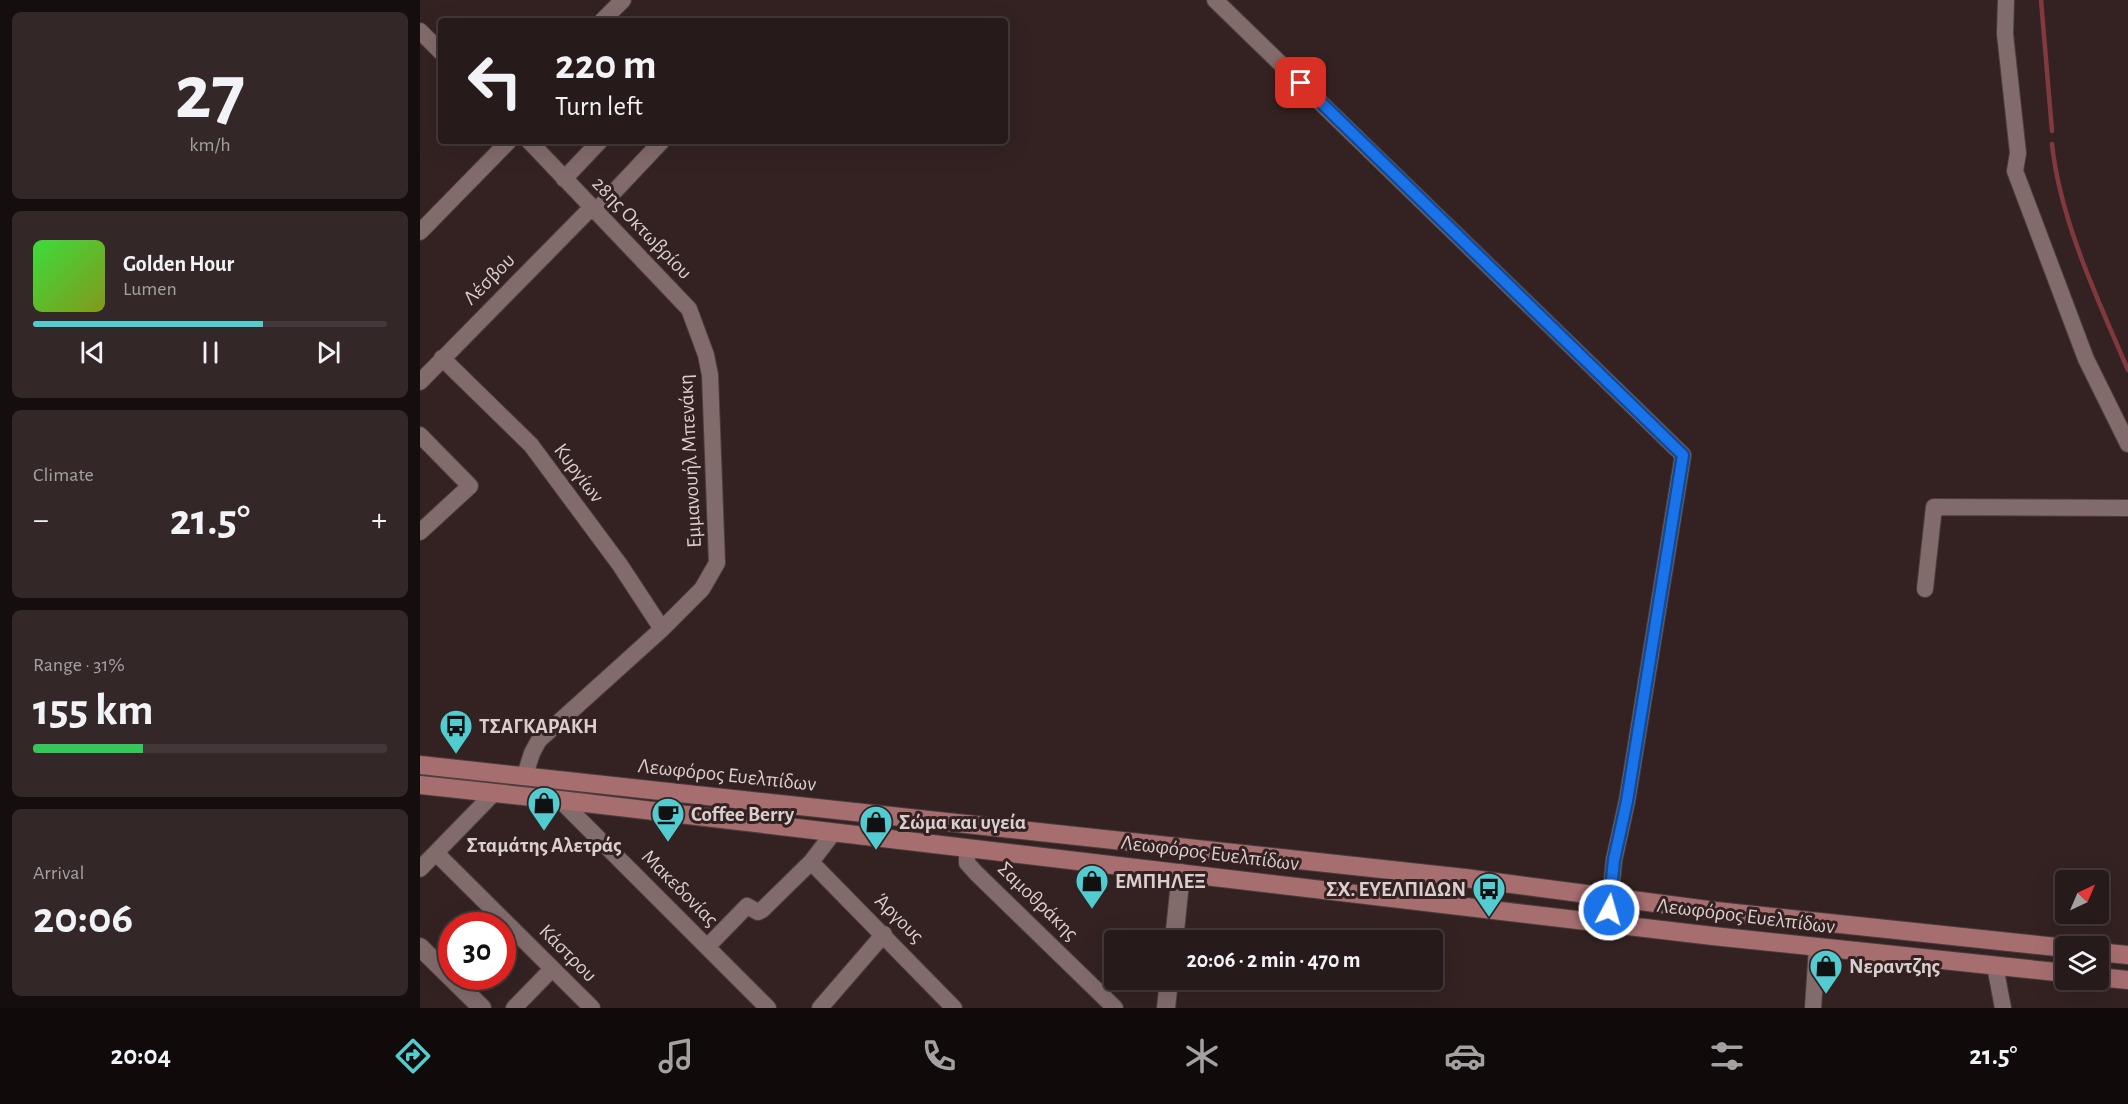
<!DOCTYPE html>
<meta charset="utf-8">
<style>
:root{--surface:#271a1a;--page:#332727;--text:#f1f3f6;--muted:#a4a1a2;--line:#433839;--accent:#52ccd0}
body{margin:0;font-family:"Alegreya Sans",sans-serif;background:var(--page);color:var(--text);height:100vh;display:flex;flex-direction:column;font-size:22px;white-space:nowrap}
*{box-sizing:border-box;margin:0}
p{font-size:20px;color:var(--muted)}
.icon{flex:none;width:33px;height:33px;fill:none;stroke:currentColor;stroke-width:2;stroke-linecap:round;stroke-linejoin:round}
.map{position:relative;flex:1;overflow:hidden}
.drawer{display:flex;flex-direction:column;gap:12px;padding:12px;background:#150e0e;width:420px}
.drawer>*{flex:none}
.hud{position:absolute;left:18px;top:18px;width:570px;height:126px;border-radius:6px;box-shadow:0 6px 24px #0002,0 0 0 2px var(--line);background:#271a1a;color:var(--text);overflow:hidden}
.needle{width:39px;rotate:44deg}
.tools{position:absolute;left:1635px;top:870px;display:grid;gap:12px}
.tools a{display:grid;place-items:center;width:54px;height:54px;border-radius:6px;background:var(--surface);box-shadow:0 6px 24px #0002,0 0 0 2px var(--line);font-size:30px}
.speed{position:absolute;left:18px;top:912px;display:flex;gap:12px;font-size:30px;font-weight:700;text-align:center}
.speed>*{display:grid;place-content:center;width:78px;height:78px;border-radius:50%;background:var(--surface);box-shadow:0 6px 24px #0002,0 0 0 2px var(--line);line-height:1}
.speed .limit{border:9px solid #d22;background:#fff;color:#111}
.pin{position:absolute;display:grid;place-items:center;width:51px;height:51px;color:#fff;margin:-26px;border-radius:12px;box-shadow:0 3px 9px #0006}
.me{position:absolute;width:66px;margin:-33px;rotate:6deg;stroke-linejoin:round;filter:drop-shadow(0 0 4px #0008)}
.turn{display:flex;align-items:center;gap:21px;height:126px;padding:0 18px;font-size:27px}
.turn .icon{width:78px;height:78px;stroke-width:2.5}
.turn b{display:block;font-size:42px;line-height:51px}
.big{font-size:45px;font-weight:700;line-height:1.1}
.drawer .card{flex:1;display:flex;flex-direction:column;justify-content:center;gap:9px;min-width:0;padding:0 21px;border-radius:9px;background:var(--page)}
.drawer .dial{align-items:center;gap:0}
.dial b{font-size:78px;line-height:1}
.song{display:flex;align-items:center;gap:18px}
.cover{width:72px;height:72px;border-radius:9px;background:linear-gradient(135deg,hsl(120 70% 55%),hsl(70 70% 35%))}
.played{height:6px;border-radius:3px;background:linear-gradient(90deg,var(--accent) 65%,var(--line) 65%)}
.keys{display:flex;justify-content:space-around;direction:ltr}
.heat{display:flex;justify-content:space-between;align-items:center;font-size:33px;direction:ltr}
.charge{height:9px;border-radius:4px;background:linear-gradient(90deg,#34c759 31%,var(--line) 0)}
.trip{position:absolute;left:684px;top:930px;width:339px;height:60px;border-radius:6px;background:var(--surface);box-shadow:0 6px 24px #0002,0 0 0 2px var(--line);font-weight:700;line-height:60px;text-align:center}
.dock{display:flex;height:96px;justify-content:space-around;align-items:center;background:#100a0a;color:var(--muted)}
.dock .icon{width:42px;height:42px}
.dock .active{color:var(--accent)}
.dock b{font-size:27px;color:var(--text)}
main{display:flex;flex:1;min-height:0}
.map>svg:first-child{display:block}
</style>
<main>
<section class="drawer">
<div class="card dial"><b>27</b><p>km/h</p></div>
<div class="card">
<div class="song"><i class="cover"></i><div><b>Golden Hour</b><p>Lumen</p></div></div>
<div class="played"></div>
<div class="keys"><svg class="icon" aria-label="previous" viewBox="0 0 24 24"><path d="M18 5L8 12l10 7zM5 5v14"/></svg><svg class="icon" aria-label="pause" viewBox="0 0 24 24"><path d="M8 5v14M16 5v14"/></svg><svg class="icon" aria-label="next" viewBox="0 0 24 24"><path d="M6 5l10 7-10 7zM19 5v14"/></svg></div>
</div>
<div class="card"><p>Climate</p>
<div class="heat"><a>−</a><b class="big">21.5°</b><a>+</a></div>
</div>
<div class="card"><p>Range · 31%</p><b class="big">155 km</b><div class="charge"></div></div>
<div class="card"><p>Arrival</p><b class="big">20:06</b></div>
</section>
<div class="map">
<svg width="1708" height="1008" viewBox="0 0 1708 1008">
<rect width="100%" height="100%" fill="#342222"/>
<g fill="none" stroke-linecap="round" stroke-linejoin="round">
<!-- stream -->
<path stroke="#82393e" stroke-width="4.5" d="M1621,0L1632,131
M1632,144C1640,220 1678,300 1708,370"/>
<!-- street casing -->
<g stroke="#4d3e3e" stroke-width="18">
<path id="street" d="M795,0L1263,455L1207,801L1194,860L1188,923
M1586,0L1585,34L1598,153L1595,171L1666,359L1708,444
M182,21L203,0
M0,31L21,52
M144,179L180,141
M175,212L242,141
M0,232L89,141
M22,358L111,445L200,565L242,629
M0,382L171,208
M0,435L50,486L0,532
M1505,589L1514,507L1708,508
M105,775L112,753L119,740L242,629L282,589L297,563L290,375L286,355L269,309L109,141
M140,800L348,1008
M547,848V863L556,873L695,1008
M16,853L172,1008
M391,862L534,1008
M0,869L74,793
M287,947L327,906L338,912L342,910L391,862L414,832
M1575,966L1583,1008
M94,1008L132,969
M400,1008L464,934
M1393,1008L1397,947"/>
</g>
<!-- secondary casing -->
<g stroke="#4d3e3e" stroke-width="20">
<path id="secondary" d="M754,940L761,873
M0,947L62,1008
M746,1008L749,980"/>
</g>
<!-- primary casing -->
<g stroke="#4d3e3e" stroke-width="20">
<path id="primary" d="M0,765L1045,878L1296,911L1646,948
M0,785L140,800L1293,936L1646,973
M1678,952L1708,955
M1678,977L1708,980"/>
</g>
<!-- street -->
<use href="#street" stroke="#826b6b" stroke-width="16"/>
<!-- secondary -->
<use href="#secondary" stroke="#826b6b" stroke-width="18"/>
<!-- primary -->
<use href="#primary" stroke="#a76e70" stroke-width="18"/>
</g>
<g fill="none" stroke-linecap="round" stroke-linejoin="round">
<!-- route casing -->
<g stroke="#114b97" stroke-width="15">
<path id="route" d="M881,83L1263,455L1207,801L1194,860L1189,910"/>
</g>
<!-- route -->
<use href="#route" stroke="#1a73e8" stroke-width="10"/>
</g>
<!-- icons -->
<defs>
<g id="bus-pin" transform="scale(1.725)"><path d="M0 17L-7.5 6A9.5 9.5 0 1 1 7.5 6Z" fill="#52ccd0" stroke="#342222"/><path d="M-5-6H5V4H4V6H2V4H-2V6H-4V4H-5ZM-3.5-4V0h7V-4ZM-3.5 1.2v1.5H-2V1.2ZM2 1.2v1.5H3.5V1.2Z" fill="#111"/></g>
<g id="shop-pin" transform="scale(1.725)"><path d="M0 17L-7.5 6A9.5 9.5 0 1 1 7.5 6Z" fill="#52ccd0" stroke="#342222"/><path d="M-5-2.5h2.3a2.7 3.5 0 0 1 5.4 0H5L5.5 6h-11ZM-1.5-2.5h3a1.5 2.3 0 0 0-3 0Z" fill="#111"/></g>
<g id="cafe-pin" transform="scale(1.725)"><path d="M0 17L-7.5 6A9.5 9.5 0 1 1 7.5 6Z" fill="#52ccd0" stroke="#342222"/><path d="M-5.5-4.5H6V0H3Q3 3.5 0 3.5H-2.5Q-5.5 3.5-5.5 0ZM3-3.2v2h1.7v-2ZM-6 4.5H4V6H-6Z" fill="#111"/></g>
</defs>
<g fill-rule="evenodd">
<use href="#bus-pin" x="36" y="726"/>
<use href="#shop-pin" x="124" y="803"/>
<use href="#cafe-pin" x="248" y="814"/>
<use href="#shop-pin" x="456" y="822"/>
<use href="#shop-pin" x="672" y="881"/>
<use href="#bus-pin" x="1069" y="889"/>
<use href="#shop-pin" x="1406" y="966"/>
</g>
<g text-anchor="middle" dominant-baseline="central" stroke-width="6" stroke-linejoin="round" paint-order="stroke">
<!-- street labels -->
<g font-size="21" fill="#dbcece" stroke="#342222">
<text transform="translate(222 228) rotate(46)">28ης Οκτωβρίου</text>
<text transform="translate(69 279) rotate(-45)">Λέσβου</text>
<text transform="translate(270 461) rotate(-93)">Εμμανουήλ Μπενάκη</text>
<text transform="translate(159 473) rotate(53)">Κυργίων</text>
<text transform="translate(307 775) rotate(6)">Λεωφόρος Ευελπίδων</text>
<text transform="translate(790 853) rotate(7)">Λεωφόρος Ευελπίδων</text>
<text transform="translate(260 888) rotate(45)">Μακεδονίας</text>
<text transform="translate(618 901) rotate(44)">Σαμοθράκης</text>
<text transform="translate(1326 916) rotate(7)">Λεωφόρος Ευελπίδων</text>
<text transform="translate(479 918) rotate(45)">Άργους</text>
<text transform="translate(148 953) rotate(45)">Κάστρου</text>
</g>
<!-- poi labels -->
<g font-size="21" font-weight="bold" fill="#dbcece" stroke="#342222" text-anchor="start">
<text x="59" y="726">ΤΣΑΓΚΑΡΑΚΗ</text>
<text x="271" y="814">Coffee Berry</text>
<text x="479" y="822">Σώμα και υγεία</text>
<text x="124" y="845" text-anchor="middle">Σταμάτης Αλετράς</text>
<text x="695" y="881">ΕΜΠΗΛΕΞ</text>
<text x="1046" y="889" text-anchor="end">ΣΧ. ΕΥΕΛΠΙΔΩΝ</text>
<text x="1429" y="966">Νεραντζης</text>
</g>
</g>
</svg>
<div class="tools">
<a><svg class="needle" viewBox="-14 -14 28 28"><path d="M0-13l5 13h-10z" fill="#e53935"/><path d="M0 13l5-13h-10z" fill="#a4a1a2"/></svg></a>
<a><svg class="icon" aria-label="layers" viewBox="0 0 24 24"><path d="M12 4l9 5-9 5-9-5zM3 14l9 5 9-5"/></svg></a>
</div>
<div class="speed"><div class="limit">30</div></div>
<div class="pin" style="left:881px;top:83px;background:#d93025"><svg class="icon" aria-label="arrive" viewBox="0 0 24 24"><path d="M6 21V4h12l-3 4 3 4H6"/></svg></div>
<svg class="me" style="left:1189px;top:910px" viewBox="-20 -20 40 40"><circle r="17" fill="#1a73e8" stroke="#fff" stroke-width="3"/><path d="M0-11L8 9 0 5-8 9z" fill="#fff"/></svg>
<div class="trip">20:06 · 2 min · 470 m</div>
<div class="hud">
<div class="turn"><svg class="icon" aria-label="left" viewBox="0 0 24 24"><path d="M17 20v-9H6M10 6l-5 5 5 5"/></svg><div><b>220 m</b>Turn left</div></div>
</div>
</div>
</main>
<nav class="dock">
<b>20:04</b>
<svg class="icon active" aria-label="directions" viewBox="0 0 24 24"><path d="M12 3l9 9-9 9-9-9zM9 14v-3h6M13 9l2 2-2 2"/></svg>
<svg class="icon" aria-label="music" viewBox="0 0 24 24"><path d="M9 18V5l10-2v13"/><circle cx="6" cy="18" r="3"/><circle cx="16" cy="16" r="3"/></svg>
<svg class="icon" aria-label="phone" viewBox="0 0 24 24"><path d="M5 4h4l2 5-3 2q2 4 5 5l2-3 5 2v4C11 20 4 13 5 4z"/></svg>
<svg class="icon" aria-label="climate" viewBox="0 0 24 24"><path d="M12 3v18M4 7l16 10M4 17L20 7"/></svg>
<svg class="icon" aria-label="car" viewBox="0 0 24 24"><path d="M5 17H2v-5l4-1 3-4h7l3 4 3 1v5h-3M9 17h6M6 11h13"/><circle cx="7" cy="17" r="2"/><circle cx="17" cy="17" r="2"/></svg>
<svg class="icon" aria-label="filters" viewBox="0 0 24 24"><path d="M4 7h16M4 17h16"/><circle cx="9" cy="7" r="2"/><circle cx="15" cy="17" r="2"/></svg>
<b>21.5°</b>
</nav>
